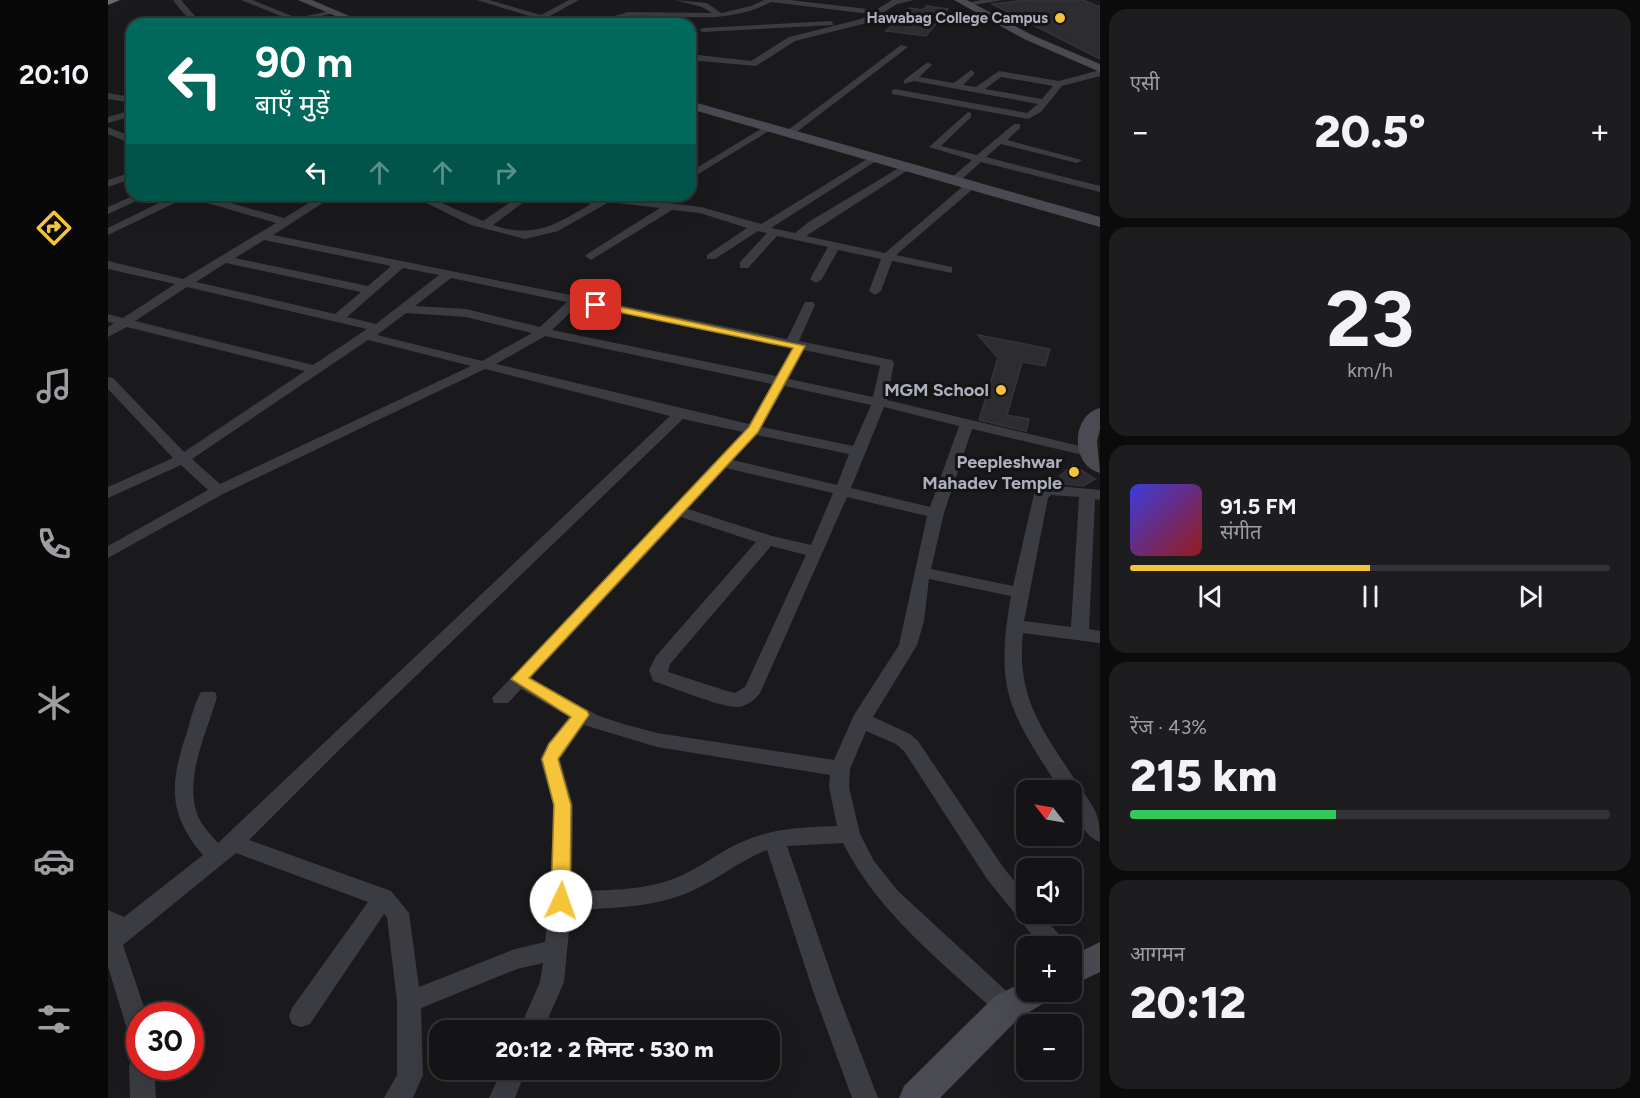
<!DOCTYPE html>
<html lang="hi">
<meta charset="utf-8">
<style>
:root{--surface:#141416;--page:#1d1d1f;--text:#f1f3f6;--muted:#9d9ea1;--line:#333335;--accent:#f6c439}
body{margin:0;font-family:Figtree,"Noto Sans Devanagari",sans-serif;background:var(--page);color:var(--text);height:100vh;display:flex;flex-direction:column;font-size:22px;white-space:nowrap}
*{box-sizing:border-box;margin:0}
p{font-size:20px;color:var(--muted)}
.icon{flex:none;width:33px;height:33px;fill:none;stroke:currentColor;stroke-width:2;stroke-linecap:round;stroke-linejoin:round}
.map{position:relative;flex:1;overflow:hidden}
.details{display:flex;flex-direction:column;gap:9px;padding:9px;background:#0b0b0c;width:540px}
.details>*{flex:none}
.guide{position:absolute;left:18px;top:18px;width:570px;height:183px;border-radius:18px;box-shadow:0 6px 24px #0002,0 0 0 2px var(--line);background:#00695c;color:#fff;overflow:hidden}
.needle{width:39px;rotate:301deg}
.buttons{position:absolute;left:908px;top:780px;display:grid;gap:12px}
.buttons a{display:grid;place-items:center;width:66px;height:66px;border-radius:12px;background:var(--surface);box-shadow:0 6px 24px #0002,0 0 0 2px var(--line);font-size:30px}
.speed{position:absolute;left:18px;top:1002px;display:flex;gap:12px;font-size:30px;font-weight:700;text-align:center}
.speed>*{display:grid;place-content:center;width:78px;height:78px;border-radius:50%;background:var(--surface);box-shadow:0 6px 24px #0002,0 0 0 2px var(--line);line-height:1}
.speed .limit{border:9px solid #d22;background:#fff;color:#111}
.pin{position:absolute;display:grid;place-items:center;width:51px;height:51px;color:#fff;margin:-26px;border-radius:12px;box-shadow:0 3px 9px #0006}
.me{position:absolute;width:66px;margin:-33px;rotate:3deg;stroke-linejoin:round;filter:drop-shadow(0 0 4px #0008)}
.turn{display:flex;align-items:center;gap:21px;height:126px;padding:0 30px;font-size:27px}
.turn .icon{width:78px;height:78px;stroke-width:2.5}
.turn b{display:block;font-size:42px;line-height:51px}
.lanes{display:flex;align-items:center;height:57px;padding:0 30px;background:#0003;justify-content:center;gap:30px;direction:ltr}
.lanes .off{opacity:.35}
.big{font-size:45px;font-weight:800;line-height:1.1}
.details .tile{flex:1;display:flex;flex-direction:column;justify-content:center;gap:9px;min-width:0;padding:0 21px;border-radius:18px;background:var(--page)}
.details .dial{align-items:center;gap:0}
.dial b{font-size:78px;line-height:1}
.song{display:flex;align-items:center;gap:18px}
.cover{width:72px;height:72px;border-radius:9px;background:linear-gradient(135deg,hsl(240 70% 55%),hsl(0 70% 35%))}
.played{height:6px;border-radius:3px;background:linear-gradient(90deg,var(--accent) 50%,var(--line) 50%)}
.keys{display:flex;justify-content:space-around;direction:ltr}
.heat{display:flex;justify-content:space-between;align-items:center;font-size:33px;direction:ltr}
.charge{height:9px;border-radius:4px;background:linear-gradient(90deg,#34c759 43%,var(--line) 0)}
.trip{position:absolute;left:321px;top:1020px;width:351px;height:60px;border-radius:18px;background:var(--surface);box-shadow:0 6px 24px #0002,0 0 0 2px var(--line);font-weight:800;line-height:60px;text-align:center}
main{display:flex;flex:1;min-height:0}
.menu{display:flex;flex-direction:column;width:108px;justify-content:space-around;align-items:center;background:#080809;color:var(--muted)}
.menu .icon{width:42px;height:42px}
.menu .active{color:var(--accent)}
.menu b{font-size:27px;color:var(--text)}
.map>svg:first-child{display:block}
</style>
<main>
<nav class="menu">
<b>20:10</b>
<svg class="icon active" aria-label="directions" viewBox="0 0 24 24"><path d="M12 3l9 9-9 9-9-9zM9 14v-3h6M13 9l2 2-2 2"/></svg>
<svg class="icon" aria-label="music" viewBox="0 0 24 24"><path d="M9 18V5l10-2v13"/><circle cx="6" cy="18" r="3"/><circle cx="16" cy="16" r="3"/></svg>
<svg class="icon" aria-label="phone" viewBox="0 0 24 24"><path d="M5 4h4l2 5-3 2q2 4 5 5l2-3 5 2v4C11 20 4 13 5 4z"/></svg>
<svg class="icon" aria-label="climate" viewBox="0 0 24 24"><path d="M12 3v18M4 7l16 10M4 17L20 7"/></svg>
<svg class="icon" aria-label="car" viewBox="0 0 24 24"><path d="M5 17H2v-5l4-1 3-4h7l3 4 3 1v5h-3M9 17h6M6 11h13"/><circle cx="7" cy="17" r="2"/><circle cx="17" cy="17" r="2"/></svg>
<svg class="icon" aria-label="filters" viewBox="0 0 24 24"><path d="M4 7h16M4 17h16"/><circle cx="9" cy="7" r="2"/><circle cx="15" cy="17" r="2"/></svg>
</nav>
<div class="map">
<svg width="992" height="1098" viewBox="0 0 992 1098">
<rect width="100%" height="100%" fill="#1a1a1d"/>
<!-- building -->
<path fill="#2d2d31" stroke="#343439" stroke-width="1.5" d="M920,0H975L992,7V59L884,4Z
M819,6L840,9L818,36L778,31L802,8L814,10Z
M870,335L942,349L937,366L914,362L899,415L921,419L918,431L871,420L890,358Z
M965,465L987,479L975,486L957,484L947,480Z"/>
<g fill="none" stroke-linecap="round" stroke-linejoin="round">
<!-- street -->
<path fill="#3b3c42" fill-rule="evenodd" d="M65,0H73L86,15L99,24C82,24 75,13 65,0Z
M133,0H144L189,18L226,10L230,12L188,22Z
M369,0H381L433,15L461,0H471L440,17L459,24H447Z
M567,0L599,3L613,13L643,6L656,0H682L768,10L784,0H806L789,4L759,23L687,41L648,66L582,60V54L643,61L681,37L753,19L762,14L663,2C617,26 570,14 521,16C507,17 494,24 480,24L520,12L604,13L594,7Z
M873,0H895L859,6L855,4Z
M723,21L726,25L595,32L591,30L595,28Z
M793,45L800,47L686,134H680V130Z
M820,62L824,65L811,77L846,83L863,70L867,73L855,85L868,87L891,71L951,81L992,70V76L954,86L933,112L920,119L784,94V90L787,89L919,113L930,104L806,81L796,84V80ZM893,77L945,86L934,99L877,89Z
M0,93L24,97V103L0,99Z
M24,110V116L0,123V117Z
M860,112L863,113V117L833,146L869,155L906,124H912V128L899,140L974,160L969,163L893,144L878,157L992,186V192L873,162L855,178L865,185V189L788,255L844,267V273L784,261L773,291L767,295L761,291L773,259L730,250L714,279L708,283L702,279L720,247L669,236L640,268H632V262L659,233L650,231L607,259H599V255L639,228L592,213L564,210L483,260L477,256L479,254L552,208L501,202L450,231L417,239L363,225L302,195H315L375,221L413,195H425L385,225C426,239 447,225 483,204L450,195H470L491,200L498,195H511L510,197L593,207L653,224L764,156L768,157V161L663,228L687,233L702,221L796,165L801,168L800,170L698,236L777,253L854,187L843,178L864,160L821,147Z
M0,127L24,137V144L0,134Z
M656,127L664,129L582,179V172Z
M24,172V179L0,187V180Z
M27,195H41L0,214V207Z
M67,195H94L176,218L214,195H227L165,235L679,339L697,302H705L707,305L691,341L784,360L786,363L779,400L984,449L986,452L979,456L864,429L836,513L823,569L905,586L926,494L939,485L992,490V500L987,499L981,629L992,631V643L915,633C908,697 934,729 967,780C984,808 992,807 992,842C973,835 963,808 963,790H952C902,711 886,693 903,596L821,579L816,621L809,645L765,717L802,734L810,741L895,867L918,895V914H933L955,939L958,946H933L879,879L796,751L788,744L758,731L742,769L741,787L752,834L766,861L790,891L907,999L911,1007L907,1015L899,1018L891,1015C834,962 770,913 735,843L679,846L729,991L770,1098H744L705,991L659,850C633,860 611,878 586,890C547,908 505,908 463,910L456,982L435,1030H411L432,982L435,963L409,969L313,1008L315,1075L305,1098H276L289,1075V1002L279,917L276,914L202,1024L193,1027L184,1024L181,1016L184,1008L260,902L128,853L15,945L39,1016H32V1045L23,1042L0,967V910L16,917L95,855C59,813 62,782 79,732C83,719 86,704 93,692H107L109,697C99,732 75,780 90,816C94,826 103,835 110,843L562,416L377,369L115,494L0,558V546L100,490L73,465L0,498V487L65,458L0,389V377L5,378L76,452L197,371L19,327L0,337V327L6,323L0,322V314L15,318L67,284L0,269V261L75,279L168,223L79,197L0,235V228ZM156,240L283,266L260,286L127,258ZM118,263L253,292L227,314L88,282ZM295,268L331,275L268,324L239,317ZM343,278L459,302L432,327L358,309L307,306ZM79,287L259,329L205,365L27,321ZM471,304L683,348H684L668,376L444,330ZM298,313L358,317L424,333L374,361L269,335ZM437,336L664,384L641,424L388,364ZM260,340L363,366L112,484L84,459ZM696,350L772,366L765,397L681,379ZM677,386L763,405L745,446L654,427ZM776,407L851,426L822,507L743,488ZM575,419L635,432L384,698L386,703H400L413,689L461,717L440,743L432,759L445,805L442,901L437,942L407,949L311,987L301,913L283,891L141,840L233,748ZM649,435L741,454L729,485L625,460ZM618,468L725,493L703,545L664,536L580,509ZM943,495L971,497L963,627L916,621L940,498ZM739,497L819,516L791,645L746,715L726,760L549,733L519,725L491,716L423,678L573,517L648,542L548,656L541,670L545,681C564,687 613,708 631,707C639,706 650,698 653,691ZM663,546L698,555L637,687L627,693L619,691L560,672L562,664ZM476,725L549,747L722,775L721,787L729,826C696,827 664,828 634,842C610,852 590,870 565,879C533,891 497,890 464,891L465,805L452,759Z
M32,1055V1066H46L48,1098H22L21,1066L24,1058Z
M394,1070H418L407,1098H381Z"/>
<!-- secondary -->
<path fill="#494a52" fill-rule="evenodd" d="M190,0H204L260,24H246Z
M846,0H859L924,35L992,64V72L916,39Z
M582,101L992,217V227L582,109Z
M992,408V429L989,441L992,473C962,466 963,415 992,408Z
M992,942V972L963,986V956Z
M918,981V992H943L938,1002L911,1018L832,1098H791L796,1086L887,996Z"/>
<!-- highway -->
<path fill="#676973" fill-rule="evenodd" d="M0,0H12L0,5Z"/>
</g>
<!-- route -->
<path fill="#f6c439" stroke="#a07f25" stroke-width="1.5" d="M488,302L697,346L650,432L421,678L479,711L481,715L450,759L463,805L462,901L459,907L453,909L446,907L443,901L446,805L434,759L441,744L463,717L403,679L641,427L685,348L485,307V303Z"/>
<!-- markers -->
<g fill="#f6c439" stroke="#151518" stroke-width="2">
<circle cx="952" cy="18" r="6"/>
<circle cx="893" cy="390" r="6"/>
<circle cx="966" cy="472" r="6"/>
</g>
<g text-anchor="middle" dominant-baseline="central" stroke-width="6" stroke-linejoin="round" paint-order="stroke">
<!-- far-poi labels -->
<g font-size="15" font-weight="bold" fill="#adb0bc" stroke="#151518" text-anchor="end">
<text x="940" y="18">Hawabag College Campus</text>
</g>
<!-- poi labels -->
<g font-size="18" font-weight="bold" fill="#adb0bc" stroke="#151518" text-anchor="end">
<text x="881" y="390">MGM School</text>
<text x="954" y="462">Peepleshwar<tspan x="954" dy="21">Mahadev Temple</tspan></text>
</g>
</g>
</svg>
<div class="buttons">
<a><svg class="needle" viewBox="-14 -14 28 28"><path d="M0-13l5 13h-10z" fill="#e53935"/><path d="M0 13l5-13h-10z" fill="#9d9ea1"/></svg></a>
<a><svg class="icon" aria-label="sound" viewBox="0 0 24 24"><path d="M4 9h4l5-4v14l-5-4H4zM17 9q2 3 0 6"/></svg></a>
<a>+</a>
<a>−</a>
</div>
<div class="speed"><div class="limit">30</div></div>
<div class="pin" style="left:488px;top:305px;background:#d93025"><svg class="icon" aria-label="arrive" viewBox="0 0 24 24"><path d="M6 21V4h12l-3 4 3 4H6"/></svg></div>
<svg class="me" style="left:453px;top:901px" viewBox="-20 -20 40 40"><circle r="19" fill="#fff"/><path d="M0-13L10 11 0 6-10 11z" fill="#f6c439"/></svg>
<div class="trip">20:12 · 2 मिनट · 530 m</div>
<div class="guide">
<div class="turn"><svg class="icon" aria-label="left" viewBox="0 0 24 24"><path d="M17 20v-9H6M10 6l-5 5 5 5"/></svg><div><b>90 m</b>बाएँ मुड़ें</div></div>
<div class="lanes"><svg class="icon" aria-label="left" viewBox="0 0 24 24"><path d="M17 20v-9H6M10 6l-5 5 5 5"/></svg><svg class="icon off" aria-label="ahead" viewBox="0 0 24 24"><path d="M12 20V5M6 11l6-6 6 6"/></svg><svg class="icon off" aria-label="ahead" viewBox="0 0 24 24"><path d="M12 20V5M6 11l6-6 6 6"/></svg><svg class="icon off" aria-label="right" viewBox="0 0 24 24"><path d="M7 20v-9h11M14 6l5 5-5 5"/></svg></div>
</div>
</div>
<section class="details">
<div class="tile"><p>एसी</p>
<div class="heat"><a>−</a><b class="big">20.5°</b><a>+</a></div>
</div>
<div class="tile dial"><b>23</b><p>km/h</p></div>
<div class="tile">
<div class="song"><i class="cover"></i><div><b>91.5 FM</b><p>संगीत</p></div></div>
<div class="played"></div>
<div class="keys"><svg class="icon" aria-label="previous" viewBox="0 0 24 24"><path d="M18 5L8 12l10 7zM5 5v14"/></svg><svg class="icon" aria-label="pause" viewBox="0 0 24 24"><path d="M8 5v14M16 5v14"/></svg><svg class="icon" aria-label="next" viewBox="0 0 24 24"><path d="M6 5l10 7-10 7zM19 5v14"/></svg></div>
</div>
<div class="tile"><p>रेंज · 43%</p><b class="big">215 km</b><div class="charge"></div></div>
<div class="tile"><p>आगमन</p><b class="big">20:12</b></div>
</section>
</main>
